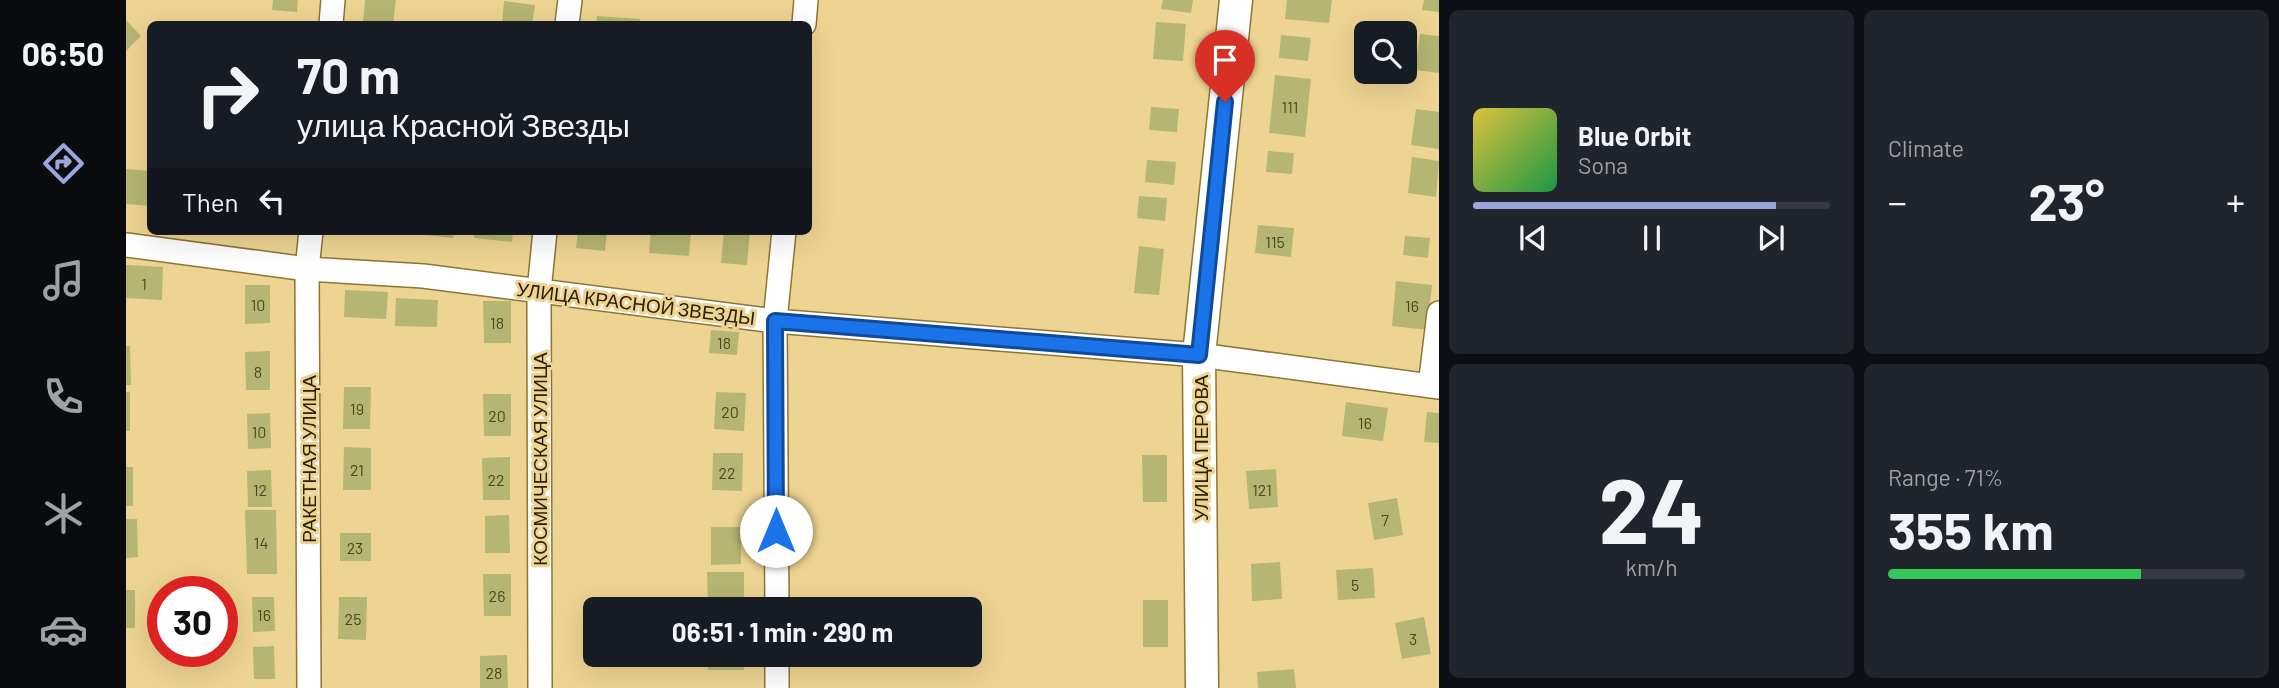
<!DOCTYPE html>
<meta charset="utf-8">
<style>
:root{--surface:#171b24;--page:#20242c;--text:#f1f3f6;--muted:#9ea1a6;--line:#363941;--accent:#9ba7dc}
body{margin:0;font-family:Barlow,sans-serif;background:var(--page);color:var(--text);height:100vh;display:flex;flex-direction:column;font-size:26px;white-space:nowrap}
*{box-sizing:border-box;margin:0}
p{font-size:23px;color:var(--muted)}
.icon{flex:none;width:38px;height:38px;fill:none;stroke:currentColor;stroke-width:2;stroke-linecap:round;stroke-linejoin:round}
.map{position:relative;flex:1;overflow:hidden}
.side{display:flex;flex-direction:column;gap:10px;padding:10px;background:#0d0f14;width:840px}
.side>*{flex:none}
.top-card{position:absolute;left:21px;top:21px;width:665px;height:214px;border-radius:10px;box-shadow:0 7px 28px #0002;background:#171b24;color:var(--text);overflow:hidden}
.controls{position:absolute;left:1228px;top:21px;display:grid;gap:14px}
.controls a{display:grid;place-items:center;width:63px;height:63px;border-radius:10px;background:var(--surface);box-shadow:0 7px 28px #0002;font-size:35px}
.speed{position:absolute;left:21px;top:576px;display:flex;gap:14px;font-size:35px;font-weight:700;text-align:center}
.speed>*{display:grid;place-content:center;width:91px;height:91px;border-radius:50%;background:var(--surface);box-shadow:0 7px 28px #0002;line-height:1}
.speed .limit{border:10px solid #d22;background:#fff;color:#111}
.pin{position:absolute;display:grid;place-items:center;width:60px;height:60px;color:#fff;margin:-72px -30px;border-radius:50% 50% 50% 0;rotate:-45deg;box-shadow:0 0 7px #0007}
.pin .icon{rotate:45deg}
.me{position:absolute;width:77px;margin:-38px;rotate:0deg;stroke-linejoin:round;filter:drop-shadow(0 0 5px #0008)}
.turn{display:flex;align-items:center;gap:24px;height:147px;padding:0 35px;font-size:32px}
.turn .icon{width:91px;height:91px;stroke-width:2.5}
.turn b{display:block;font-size:49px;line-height:60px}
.then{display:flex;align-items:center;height:66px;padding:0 35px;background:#0003;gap:14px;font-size:26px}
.big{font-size:52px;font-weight:700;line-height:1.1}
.side .tile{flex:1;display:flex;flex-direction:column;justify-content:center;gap:10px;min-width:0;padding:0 24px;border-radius:10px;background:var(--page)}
.side .dial{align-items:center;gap:0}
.dial b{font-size:91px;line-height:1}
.song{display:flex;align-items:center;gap:21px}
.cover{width:84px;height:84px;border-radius:10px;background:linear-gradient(135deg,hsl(50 70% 55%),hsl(140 70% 35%))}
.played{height:7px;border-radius:4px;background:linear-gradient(90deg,var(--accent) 85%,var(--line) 85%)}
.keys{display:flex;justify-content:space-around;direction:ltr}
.heat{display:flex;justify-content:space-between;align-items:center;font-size:38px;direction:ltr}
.charge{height:10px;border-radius:5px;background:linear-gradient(90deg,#34c759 71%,var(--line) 0)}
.side .tiles{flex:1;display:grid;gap:10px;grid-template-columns:repeat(2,1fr)}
.trip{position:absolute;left:457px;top:597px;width:399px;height:70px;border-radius:10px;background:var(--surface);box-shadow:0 7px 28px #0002;font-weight:700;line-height:70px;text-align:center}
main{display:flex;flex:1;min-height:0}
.menu{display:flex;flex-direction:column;width:126px;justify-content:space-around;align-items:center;background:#090b0e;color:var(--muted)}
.menu .icon{width:49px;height:49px}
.menu .on{color:var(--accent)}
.menu b{font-size:32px;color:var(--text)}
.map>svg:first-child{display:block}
</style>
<main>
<nav class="menu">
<b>06:50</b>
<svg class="icon on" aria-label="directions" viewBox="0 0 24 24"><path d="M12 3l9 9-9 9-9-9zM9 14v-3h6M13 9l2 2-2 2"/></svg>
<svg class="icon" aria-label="music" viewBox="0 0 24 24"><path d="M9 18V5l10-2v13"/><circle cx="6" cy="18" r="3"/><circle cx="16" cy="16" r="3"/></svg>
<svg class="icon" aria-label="phone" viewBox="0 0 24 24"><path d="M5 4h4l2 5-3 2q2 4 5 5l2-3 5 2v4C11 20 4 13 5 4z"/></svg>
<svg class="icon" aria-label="climate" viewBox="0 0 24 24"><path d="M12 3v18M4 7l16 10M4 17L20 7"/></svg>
<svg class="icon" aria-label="car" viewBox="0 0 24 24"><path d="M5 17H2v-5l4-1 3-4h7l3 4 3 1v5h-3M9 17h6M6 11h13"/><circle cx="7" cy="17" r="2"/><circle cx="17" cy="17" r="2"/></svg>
</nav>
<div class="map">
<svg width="1313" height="688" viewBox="0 0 1313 688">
<rect width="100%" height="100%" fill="#eed492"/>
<!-- building -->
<path fill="#b5b673" d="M147,0H172L171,12L146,10Z
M239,0H270L267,24H237Z
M1037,0H1067L1065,13L1035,9Z
M1161,0H1206L1203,23L1159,19Z
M1298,0H1313V12L1296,10Z
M378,1L409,5L406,24H376Z
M471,16L514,19V24H470Z
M0,20L15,36L0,51Z
M1030,22L1060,24L1057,61L1027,59Z
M1294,34L1313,36V73L1289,70Z
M1155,35L1185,38L1182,61L1153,58Z
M1149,75L1185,79L1179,137L1143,133Z
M1025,107L1053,109L1051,132L1023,130Z
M1290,109L1313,112V149L1285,145Z
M1142,151L1168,153L1166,174L1140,172Z
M1286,157L1313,161L1310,197L1282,193Z
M1021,160L1050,162L1048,185L1019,182Z
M0,169L24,171V206L0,204Z
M1013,196L1041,198L1039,221L1011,218Z
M1132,225L1168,228L1165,257L1129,253Z
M290,231H328L327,238L290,234Z
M349,231H387L386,242L348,238Z
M452,231H481L479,251L450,248Z
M525,231H565L563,256L523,253Z
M598,231H624L621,265L595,263Z
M1279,236L1304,238L1302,258L1277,255Z
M1013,246L1038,249L1033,295L1008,293Z
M0,265L37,267L36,300L0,298Z
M1270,281L1306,285L1301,330L1266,326Z
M119,285H144V323L119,324Z
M219,290L262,292L260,319L218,317Z
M270,298L312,300L311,327L269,326Z
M357,301H385V343H358Z
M585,330L613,332L611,355L583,353Z
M0,346H4L5,385H0Z
M144,351V390H120L119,352Z
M218,387H245L244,429H217Z
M0,392H4V431H0Z
M590,392L620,393L618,431L588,429Z
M357,394H385V436H358Z
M1220,402L1262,408L1257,441L1216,436Z
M1301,412L1313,413V443L1298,442Z
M144,413L145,448L122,449L121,414Z
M218,447L245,448V490H217Z
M587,453H617L616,491L586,490Z
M1016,455H1041V502H1017Z
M384,457V500H357L356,458Z
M0,467H7V506H0Z
M1150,469L1152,507L1123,509L1120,471Z
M145,470L146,507H122L121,471Z
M1271,498L1277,535L1248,540L1242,503Z
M119,510H150L151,574H121Z
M383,515L384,553H359V516Z
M0,519H11L12,557L0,558Z
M585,527H615V564L585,565Z
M214,533H245V561H214Z
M1154,562L1156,599L1126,601L1125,564Z
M1247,568L1249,598L1212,600L1210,570Z
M581,572H618V609H582Z
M357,574H385V616H358Z
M0,590H9V628H0Z
M126,597H148L149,631L127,632Z
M213,597H241L240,640L212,639Z
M1017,600H1042V647H1017Z
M1298,617L1305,654L1276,659L1269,623Z
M148,646L149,679H128L127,647Z
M582,654H618V670H582Z
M381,655L382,688H354V656Z
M1168,669L1170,688H1132L1131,672Z"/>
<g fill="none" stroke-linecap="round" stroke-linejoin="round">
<!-- street casing -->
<g stroke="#8d7534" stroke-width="26">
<path id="street" d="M205,24L207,0
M441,24L444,0
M678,24L680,0
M0,245L181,269L297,276L649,321L1073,355L1313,387
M1304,386L1313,313
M651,609L649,321L658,231
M651,654V688
M183,688L181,269L185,231
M414,688L413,291L419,231"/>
</g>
<!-- secondary casing -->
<g stroke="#8d7534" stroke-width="35">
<path id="secondary" d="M1076,688L1073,355L1110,0"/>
</g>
<!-- street -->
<use href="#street" stroke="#fff" stroke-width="23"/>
<!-- secondary -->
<use href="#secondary" stroke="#fff" stroke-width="32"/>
</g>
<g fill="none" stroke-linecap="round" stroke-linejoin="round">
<!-- route casing -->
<g stroke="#114b97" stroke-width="18">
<path id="route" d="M650,531L649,321L1073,355L1099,102"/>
</g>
<!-- route -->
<use href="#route" stroke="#1a73e8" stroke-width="12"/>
</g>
<g text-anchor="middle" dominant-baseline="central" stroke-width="6" stroke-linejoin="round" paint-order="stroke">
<!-- number labels -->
<g font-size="16" fill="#4d4620">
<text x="1164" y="106">111</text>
<text x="1149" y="241">115</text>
<text x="18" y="283">1</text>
<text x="132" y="304">10</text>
<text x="1286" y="305">16</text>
<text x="371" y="322">18</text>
<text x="598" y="342">18</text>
<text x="132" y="371">8</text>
<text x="231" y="408">19</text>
<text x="604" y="411">20</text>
<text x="371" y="415">20</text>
<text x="1239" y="422">16</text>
<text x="133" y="431">10</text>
<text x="231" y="469">21</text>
<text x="601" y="472">22</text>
<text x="370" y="479">22</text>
<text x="134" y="489">12</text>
<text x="1136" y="489">121</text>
<text x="1259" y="519">7</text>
<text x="135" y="542">14</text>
<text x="229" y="547">23</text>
<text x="1229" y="584">5</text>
<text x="371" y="595">26</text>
<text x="138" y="614">16</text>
<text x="227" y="618">25</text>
<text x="1287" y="638">3</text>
<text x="368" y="672">28</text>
</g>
<!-- street labels -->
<g font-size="19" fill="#2a2005" stroke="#eed492">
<text transform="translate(510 303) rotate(7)">УЛИЦА КРАСНОЙ ЗВЕЗДЫ</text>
<text transform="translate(1074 448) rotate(-90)">УЛИЦА ПЕРОВА</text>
<text transform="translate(182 459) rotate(-90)">РАКЕТНАЯ УЛИЦА</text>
<text transform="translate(413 459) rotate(-90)">КОСМИЧЕСКАЯ УЛИЦА</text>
</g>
</g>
</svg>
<div class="controls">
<a><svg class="icon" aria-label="search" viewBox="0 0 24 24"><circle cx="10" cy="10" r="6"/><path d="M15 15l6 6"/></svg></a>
</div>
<div class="speed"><div class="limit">30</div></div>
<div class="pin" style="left:1099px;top:102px;background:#d93025"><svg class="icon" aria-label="arrive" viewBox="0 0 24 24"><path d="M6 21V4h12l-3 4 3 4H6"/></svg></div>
<svg class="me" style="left:650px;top:531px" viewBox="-20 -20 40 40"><circle r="19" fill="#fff"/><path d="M0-13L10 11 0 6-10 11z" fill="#1a73e8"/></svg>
<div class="trip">06:51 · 1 min · 290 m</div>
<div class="top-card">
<div class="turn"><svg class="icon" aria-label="right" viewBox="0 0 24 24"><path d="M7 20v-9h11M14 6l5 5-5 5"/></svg><div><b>70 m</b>улица Красной Звезды</div></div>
<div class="then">Then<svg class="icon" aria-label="left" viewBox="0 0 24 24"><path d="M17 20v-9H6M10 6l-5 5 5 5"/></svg></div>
</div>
</div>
<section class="side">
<div class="tiles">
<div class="tile">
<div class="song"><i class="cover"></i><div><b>Blue Orbit</b><p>Sona</p></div></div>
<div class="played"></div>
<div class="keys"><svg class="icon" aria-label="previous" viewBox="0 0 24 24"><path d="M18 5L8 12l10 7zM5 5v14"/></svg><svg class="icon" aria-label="pause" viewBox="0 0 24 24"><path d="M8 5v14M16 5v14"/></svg><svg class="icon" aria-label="next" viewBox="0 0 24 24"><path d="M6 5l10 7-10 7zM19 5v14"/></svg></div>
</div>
<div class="tile"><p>Climate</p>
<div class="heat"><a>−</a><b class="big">23°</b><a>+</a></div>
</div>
<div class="tile dial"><b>24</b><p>km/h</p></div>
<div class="tile"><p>Range · 71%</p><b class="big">355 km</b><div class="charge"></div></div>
</div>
</section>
</main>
